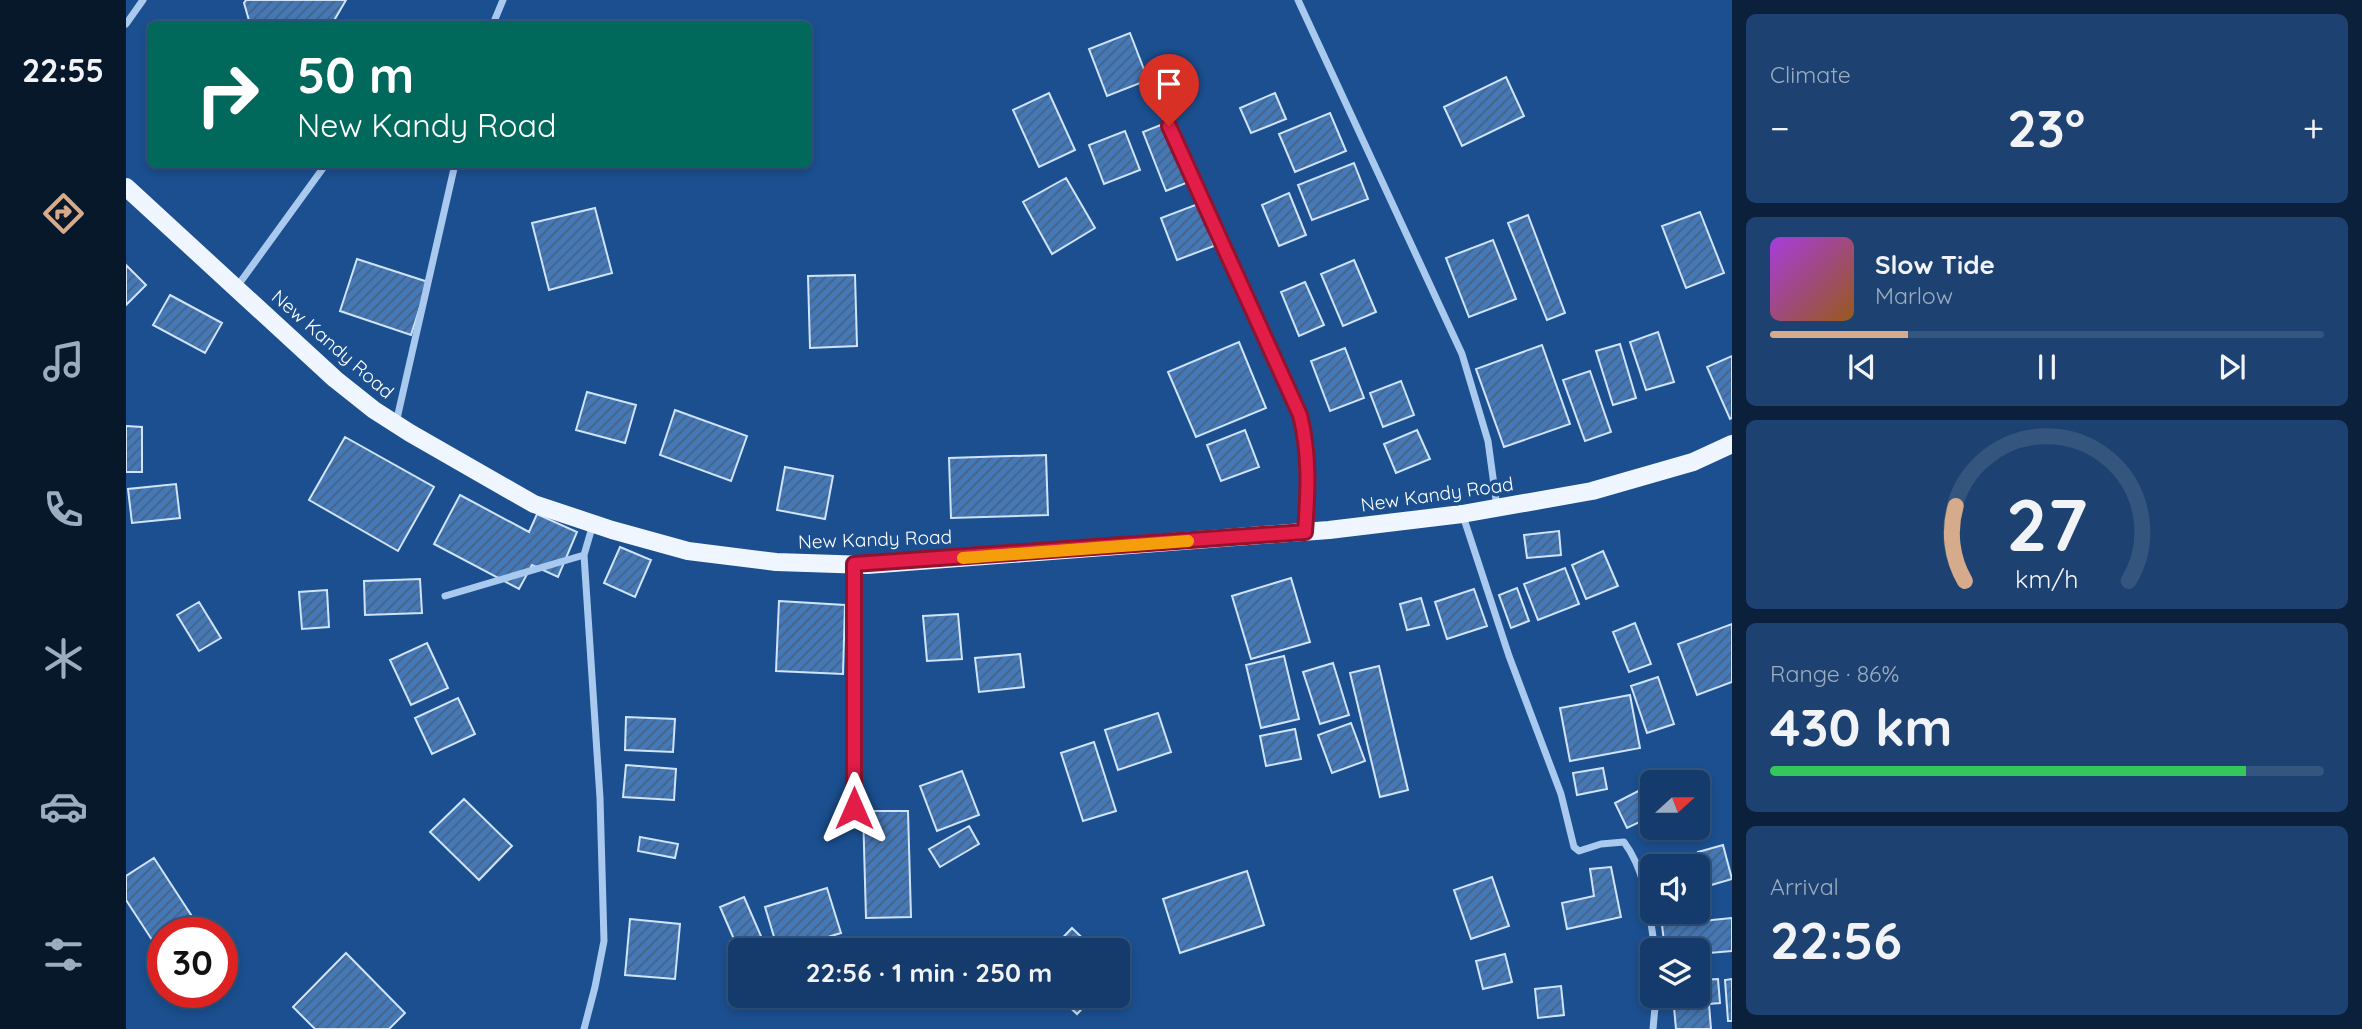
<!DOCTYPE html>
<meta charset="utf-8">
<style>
:root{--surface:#143b6b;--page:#1d4271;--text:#f1f3f6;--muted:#9dadc1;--line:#33557e;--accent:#d6ab8b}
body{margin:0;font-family:Quicksand,sans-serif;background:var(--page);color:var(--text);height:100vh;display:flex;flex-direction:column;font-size:26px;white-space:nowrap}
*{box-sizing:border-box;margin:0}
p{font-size:23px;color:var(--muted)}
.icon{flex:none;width:38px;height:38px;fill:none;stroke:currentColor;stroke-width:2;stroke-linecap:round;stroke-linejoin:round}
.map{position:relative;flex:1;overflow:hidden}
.drawer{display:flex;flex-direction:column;gap:14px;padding:14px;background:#0b203b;width:630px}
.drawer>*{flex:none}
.banner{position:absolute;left:21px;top:21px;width:665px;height:147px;border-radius:10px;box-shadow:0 4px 10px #0003,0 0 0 2px var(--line);background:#00695c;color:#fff;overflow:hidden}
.needle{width:46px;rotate:69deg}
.buttons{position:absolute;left:1514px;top:770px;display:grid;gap:14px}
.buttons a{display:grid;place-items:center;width:70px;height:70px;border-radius:10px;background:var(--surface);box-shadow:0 4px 10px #0003,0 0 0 2px var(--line);font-size:35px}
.speed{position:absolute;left:21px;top:917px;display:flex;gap:14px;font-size:35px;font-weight:700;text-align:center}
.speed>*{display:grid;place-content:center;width:91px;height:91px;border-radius:50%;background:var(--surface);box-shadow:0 4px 10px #0003,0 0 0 2px var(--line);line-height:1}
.speed .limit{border:10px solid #d22;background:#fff;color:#111}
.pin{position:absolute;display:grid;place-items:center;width:60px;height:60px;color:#fff;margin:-72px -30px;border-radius:50% 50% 50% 0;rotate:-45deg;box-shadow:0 0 7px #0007}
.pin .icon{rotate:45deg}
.me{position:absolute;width:77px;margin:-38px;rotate:0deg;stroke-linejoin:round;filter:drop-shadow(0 0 5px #0008)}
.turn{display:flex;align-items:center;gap:24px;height:147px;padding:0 35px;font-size:32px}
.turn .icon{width:91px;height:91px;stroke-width:2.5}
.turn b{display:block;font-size:49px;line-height:60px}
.big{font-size:52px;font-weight:700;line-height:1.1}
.drawer .tile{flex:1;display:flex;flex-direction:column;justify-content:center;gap:10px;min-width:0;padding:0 24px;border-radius:10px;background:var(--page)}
.drawer .dial{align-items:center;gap:0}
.dial svg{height:182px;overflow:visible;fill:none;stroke:var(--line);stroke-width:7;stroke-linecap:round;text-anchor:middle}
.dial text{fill:var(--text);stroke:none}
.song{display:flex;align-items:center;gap:21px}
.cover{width:84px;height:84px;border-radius:10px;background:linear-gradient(135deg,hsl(280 70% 55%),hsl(30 70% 35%))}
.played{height:7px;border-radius:4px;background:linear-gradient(90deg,var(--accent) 25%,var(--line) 25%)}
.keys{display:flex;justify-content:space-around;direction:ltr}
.heat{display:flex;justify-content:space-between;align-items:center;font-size:38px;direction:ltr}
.charge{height:10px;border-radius:5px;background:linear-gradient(90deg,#34c759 86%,var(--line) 0)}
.trip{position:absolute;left:602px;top:938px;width:402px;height:70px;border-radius:10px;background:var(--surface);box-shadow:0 4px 10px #0003,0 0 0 2px var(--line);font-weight:700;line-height:70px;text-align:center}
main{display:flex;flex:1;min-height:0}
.menu{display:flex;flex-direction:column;width:126px;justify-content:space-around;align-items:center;background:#08182b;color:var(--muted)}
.menu .icon{width:49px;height:49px}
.menu .current{color:var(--accent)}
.menu b{font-size:32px;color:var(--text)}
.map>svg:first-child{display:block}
</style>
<main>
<nav class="menu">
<b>22:55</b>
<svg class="icon current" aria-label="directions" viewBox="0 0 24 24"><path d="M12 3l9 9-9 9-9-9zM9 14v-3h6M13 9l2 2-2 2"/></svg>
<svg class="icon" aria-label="music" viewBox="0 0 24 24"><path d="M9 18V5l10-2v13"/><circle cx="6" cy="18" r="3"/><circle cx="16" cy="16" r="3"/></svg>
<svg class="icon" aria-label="phone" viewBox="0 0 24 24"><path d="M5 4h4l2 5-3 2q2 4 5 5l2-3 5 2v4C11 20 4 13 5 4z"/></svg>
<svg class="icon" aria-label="climate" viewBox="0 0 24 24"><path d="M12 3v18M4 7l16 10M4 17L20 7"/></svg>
<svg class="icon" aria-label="car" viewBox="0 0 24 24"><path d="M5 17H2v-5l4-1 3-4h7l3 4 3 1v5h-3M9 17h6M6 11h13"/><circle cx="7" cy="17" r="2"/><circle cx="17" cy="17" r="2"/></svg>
<svg class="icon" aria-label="filters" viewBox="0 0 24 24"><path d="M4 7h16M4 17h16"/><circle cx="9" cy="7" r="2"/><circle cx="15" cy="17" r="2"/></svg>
</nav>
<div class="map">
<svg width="1606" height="1029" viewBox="0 0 1606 1029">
<defs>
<pattern id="building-hatch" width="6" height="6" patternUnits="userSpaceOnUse" patternTransform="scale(1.75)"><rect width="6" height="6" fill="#4478b7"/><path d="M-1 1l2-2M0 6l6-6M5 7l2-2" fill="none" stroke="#486282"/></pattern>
</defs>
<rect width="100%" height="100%" fill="#1b4f8f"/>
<!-- building -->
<path fill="url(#building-hatch)" stroke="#cfe3fa" stroke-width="2" d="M120,0H220L206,24H124L118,3Z
M1004,33L1022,80L981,96L963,49Z
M1380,77L1398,116L1336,146L1318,107Z
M923,93L949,150L913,167L887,110Z
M1149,93L1160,119L1125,133L1114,108Z
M1204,113L1220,151L1169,172L1153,134Z
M1042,122L1065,181L1040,191L1017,132Z
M999,131L1014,170L978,184L963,145Z
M1228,163L1242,199L1186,220L1172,185Z
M940,178L969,228L926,254L897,202Z
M1163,193L1180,235L1153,246L1136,205Z
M1072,204L1088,246L1051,260L1035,218Z
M469,208L486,273L423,290L406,223Z
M1574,212L1598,273L1560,288L1536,226Z
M1402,215L1439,313L1421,320L1382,223Z
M1367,240L1390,299L1343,317L1320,258Z
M231,259L302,282L285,335L214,311Z
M1228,260L1250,312L1217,326L1195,274Z
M0,265L20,285L0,305Z
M729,275L731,346L684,348L682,276Z
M1179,282L1198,325L1173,336L1155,292Z
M44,295L96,323L79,353L27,325Z
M1532,332L1548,382L1520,390L1504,342Z
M1113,342L1140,408L1070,437L1042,372Z
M1494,344L1510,398L1487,405L1470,351Z
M1416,345L1444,424L1378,447L1350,369Z
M1219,348L1238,398L1204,411L1185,361Z
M1606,356V418L1604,419L1581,367Z
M1464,371L1485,432L1459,441L1437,380Z
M1275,381L1288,415L1257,427L1244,393Z
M461,392L510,405L499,443L450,430Z
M549,410L621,436L605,481L534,455Z
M0,426L16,427V472H0Z
M1119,430L1133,467L1095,481L1081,445Z
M1291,430L1304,459L1270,473L1258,444Z
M219,437L308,487L272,551L183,500Z
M920,455L922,515L825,518L823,458Z
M659,467L707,476L699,519L651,510Z
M50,484L54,518L6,523L2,489Z
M334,495L403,532L411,514L451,532L432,577L406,565L393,589L308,544Z
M1433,531L1435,555L1401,558L1398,535Z
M494,547L525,560L509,597L478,583Z
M1477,551L1492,586L1460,599L1446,565Z
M1439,568L1453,604L1412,620L1398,584Z
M1165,578L1184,642L1125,659L1106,596Z
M294,579L296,613L239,615L238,581Z
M1391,588L1403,621L1385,628L1373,595Z
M1348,589L1361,626L1321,639L1309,602Z
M201,590L203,627L176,629L173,592Z
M1295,598L1303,625L1281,630L1274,604Z
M653,601L719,605L717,674L650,671Z
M73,602L95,638L73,651L51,615Z
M832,614L836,659L801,661L797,616Z
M1509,623L1525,664L1503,672L1487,632Z
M1606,624V682L1571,695L1552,644Z
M301,643L322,688L285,705L264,660Z
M894,654L898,687L853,692L849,658Z
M1158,656L1173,719L1135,728L1120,665Z
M1207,663L1223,715L1194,724L1177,672Z
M1253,666L1282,790L1254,797L1224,673Z
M1532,677L1548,724L1521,733L1505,686Z
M1504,695L1514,748L1444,761L1434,708Z
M332,698L349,734L306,754L289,718Z
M1032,713L1045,752L992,770L979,730Z
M500,717L549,719L547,752L499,750Z
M1225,723L1239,761L1206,773L1192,735Z
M1169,729L1175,759L1140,766L1134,736Z
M968,742L990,811L957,821L935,753Z
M500,765L550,769L548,800L497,797Z
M1477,768L1481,789L1451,795L1447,773Z
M836,771L853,815L811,831L794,786Z
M1526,784V816L1501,828L1489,803Z
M338,799L386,846L353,880L304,832Z
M737,811H782L785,917L740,918Z
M843,826L853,844L814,867L803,849Z
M514,837L552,844L549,858L512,851Z
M1597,845L1606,879L1582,886L1572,852Z
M28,858L69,921L50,933H37V942L30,946L0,900V876Z
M1485,867L1495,917L1441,929L1436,903L1468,896L1464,869Z
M1121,871L1138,925L1054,953L1037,899Z
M1366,877L1383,926L1345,939L1328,890Z
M701,888L715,933L659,950H652L639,907Z
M618,897L641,950H614V953L594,907Z
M1606,918V951L1572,954V950H1539L1536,925Z
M504,919L554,924L549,979L499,975Z
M946,928L969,950H925Z
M220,953L279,1013L263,1029H189L167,1007Z
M1379,954L1386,982L1357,989L1350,961Z
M1592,979L1594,1003L1583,1004L1585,1029H1550L1547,996H1572V980Z
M1606,979V1021H1602L1599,980Z
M1435,986L1438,1015L1412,1018L1409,989Z
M932,996H968L951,1014Z"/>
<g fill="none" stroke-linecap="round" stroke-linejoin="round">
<!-- minor -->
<path stroke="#a9c9ee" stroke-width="7" d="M1172,0L1336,354L1362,441L1371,507
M0,24L17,0
M367,24L377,0
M1032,102L1174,415C1184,454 1182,491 1179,532
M110,288L200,164
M270,423L329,164
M1337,516L1383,656L1435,794L1448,847L1453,851L1475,844L1498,842C1521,873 1523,913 1529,950
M458,555L474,798L478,941L469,987L458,1029
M728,564V808
M319,596L458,555L467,524
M1527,1029L1530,996"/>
<!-- primary -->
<path stroke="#f0f6ff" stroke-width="18" d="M0,187L209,379L248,410L284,433L408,504L486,530L562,551L650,562L741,565L1203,530L1336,514L1466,491L1567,462L1606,444"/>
</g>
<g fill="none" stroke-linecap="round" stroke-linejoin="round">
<!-- route casing -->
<g stroke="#92132f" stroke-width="18">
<path id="route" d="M728,808V564L1179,532C1182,492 1184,454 1174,415L1043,126"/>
</g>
<!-- route -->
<use href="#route" stroke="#e11d48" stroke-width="12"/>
<!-- slow -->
<path stroke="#f59e0b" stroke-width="12" d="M837,558L1062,541"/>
</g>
<g text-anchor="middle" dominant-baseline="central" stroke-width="7" stroke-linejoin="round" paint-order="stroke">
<!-- street labels -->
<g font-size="19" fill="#fff" stroke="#1b4f8f">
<text transform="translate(207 344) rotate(41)">New Kandy Road</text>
<text transform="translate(1311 494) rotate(-8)">New Kandy Road</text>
<text transform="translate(749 539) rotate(-2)">New Kandy Road</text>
</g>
</g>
</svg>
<div class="buttons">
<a><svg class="needle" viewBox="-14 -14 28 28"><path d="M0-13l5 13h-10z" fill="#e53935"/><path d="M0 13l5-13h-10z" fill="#9dadc1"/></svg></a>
<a><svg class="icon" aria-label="sound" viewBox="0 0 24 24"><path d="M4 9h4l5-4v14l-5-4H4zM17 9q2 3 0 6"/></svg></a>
<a><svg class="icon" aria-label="layers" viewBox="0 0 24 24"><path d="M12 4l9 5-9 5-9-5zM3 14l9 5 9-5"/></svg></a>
</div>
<div class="speed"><div class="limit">30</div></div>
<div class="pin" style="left:1043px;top:126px;background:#d93025"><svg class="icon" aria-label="arrive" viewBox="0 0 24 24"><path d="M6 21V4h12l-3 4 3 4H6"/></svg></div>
<svg class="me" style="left:728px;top:808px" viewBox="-20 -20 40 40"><path d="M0-17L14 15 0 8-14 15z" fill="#e11d48" stroke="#fff" stroke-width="4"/></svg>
<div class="trip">22:56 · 1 min · 250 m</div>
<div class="banner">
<div class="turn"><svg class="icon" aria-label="right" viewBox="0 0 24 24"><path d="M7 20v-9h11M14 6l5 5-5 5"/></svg><div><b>50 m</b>New Kandy Road</div></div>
</div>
</div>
<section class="drawer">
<div class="tile"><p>Climate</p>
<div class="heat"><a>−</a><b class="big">23°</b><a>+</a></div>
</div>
<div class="tile">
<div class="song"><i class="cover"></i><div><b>Slow Tide</b><p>Marlow</p></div></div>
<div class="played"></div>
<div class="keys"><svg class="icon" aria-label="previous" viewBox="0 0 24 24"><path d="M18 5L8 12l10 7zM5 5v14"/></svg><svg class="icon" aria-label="pause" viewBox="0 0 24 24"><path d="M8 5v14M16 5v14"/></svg><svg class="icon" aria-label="next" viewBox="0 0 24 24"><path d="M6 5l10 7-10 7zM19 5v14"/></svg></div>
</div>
<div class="tile dial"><svg viewBox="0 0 100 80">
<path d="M14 69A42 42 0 1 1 86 69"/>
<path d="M14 69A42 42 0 0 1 10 36" stroke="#d6ab8b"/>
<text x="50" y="56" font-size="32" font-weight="700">27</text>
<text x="50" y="72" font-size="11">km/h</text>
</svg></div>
<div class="tile"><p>Range · 86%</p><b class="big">430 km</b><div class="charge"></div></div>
<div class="tile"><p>Arrival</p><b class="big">22:56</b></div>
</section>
</main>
